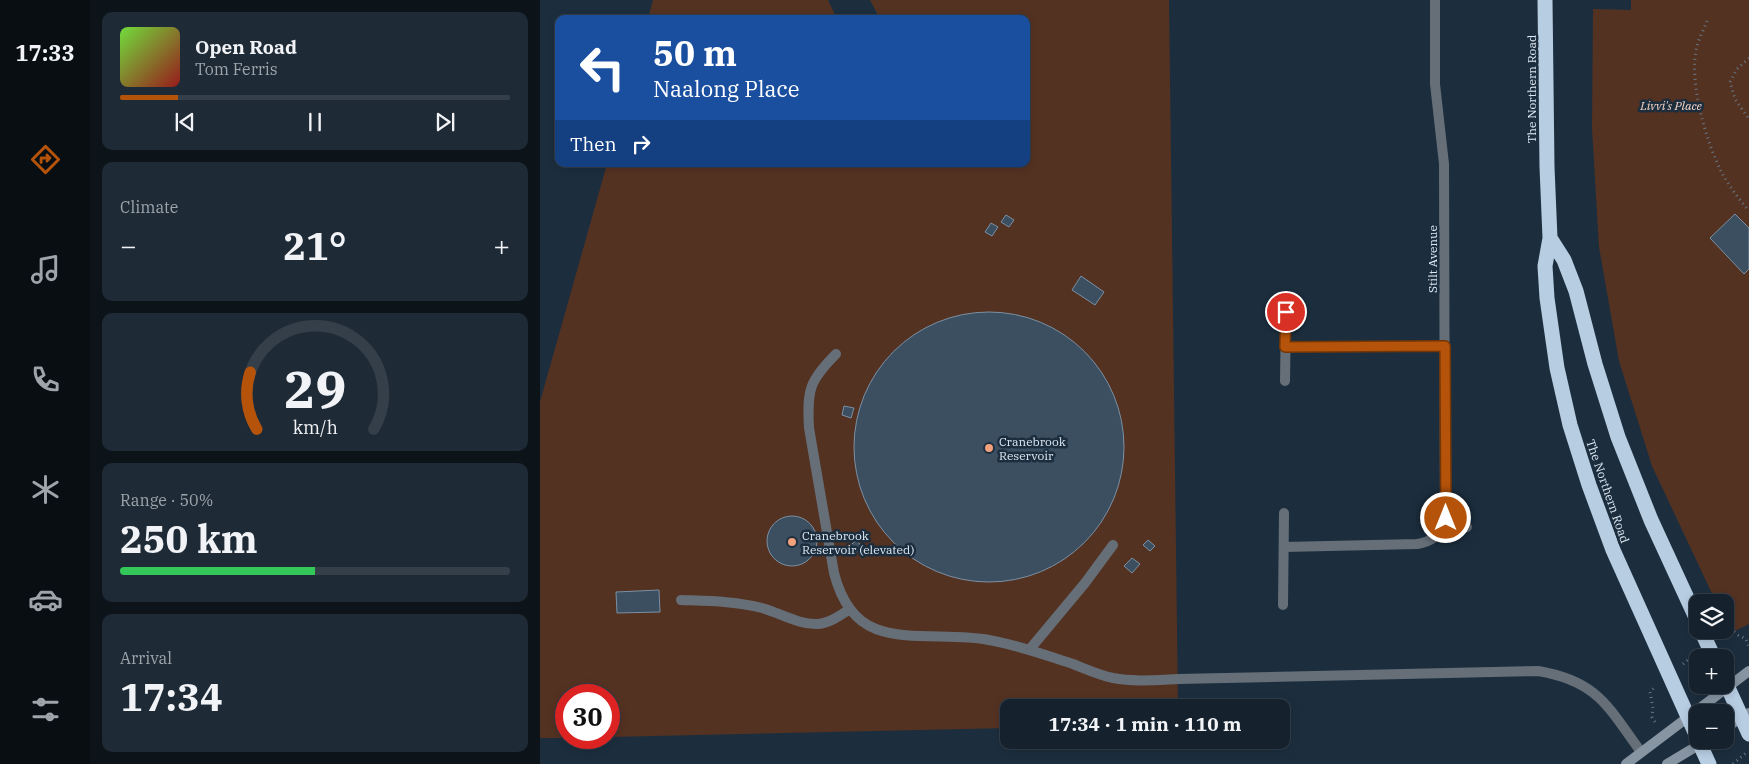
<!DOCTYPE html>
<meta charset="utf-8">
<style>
:root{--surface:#15222e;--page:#1e2a36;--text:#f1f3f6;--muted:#9da4aa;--line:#343f4a;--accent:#b45309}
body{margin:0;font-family:"IBM Plex Serif",serif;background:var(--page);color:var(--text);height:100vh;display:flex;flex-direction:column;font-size:19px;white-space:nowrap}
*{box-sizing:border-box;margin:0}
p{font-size:16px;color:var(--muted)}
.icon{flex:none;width:28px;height:28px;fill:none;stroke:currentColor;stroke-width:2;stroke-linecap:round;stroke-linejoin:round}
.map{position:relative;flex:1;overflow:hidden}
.details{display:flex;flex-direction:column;gap:12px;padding:12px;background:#0c1319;width:450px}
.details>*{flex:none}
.guide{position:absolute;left:15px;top:15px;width:475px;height:152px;border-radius:10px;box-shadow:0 2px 8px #0003,0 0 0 1px var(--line);background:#1a4fa0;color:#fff;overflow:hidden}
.tools{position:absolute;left:1149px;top:594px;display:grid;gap:10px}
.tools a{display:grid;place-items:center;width:45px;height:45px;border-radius:10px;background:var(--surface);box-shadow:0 2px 8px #0003,0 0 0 1px var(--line);font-size:25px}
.speed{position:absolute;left:15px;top:684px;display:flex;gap:10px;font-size:25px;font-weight:700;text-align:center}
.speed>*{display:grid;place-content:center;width:65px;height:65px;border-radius:50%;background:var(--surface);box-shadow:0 2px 8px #0003,0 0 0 1px var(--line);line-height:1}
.speed .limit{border:8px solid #d22;background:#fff;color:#111}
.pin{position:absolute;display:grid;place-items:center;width:42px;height:42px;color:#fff;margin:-21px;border:2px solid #fff;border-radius:50%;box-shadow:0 1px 5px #0007}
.me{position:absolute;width:55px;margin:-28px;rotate:0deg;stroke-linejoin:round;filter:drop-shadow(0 0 4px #0008)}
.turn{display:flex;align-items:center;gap:18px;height:105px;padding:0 15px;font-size:22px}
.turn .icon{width:65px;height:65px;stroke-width:2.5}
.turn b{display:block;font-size:35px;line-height:42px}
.then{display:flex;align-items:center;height:48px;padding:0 15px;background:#0003;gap:10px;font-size:19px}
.big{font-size:38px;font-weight:700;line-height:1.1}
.details .tile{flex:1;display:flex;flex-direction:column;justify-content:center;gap:8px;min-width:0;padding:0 18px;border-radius:10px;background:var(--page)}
.details .dial{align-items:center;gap:0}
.dial svg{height:130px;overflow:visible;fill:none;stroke:var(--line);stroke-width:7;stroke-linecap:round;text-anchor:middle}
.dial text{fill:var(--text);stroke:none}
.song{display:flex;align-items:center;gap:15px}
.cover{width:60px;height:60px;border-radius:8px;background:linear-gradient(135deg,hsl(100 70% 55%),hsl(0 70% 35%))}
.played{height:5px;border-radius:2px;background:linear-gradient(90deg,var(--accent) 15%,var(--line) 15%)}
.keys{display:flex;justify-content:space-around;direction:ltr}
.heat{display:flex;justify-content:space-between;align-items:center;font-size:28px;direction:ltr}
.charge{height:8px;border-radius:4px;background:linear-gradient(90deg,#34c759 50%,var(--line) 0)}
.trip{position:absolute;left:460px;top:699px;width:290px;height:50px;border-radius:10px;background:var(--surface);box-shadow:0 2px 8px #0003,0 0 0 1px var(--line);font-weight:700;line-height:50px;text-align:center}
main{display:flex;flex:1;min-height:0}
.dock{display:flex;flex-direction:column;width:90px;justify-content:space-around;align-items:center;background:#080e12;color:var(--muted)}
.dock .icon{width:35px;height:35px}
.dock .active{color:var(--accent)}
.dock b{font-size:22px;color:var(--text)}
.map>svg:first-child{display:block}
</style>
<main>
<nav class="dock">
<b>17:33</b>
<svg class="icon active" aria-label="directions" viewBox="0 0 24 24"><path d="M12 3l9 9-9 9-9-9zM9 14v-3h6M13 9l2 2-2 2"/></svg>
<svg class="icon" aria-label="music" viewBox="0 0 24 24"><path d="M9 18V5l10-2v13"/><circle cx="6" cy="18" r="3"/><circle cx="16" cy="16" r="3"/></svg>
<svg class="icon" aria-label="phone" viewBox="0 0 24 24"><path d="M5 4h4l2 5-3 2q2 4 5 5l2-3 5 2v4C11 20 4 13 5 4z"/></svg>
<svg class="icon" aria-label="climate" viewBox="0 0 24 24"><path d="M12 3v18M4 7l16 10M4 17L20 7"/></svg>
<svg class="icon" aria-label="car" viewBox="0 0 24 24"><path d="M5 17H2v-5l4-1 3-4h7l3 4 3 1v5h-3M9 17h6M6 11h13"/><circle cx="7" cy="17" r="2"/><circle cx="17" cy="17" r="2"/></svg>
<svg class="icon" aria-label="filters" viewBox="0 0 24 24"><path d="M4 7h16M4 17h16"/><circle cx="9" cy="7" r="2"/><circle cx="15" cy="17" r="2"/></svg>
</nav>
<section class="details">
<div class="tile">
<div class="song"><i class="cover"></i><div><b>Open Road</b><p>Tom Ferris</p></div></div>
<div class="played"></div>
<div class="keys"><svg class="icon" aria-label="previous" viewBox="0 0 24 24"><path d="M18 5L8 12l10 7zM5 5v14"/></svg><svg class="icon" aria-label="pause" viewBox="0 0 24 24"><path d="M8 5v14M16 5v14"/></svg><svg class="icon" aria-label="next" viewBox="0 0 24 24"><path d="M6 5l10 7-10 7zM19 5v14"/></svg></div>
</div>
<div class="tile"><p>Climate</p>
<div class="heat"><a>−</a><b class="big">21°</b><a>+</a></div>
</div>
<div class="tile dial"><svg viewBox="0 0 100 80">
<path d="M14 69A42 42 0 1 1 86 69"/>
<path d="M14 69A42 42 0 0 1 10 34" stroke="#b45309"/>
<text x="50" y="56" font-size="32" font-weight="700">29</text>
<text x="50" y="72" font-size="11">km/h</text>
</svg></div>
<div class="tile"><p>Range · 50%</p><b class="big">250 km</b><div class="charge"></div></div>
<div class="tile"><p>Arrival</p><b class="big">17:34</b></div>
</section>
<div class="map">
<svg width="1209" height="764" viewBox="0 0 1209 764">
<rect width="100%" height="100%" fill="#1c2e3e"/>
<!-- green -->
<path fill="#543222" d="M113,0H288L297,19H108Z
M330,0H629L638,707L469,708V728L69,737V695H26V738H37H0V402L67,164H486V19H340Z
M1091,0H1209V624L1191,633L1185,621V602H1176L1112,466L1079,361L1059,247L1052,128L1053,9L1091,10Z"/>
<!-- building -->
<path fill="#3b4f60" stroke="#7b90a4" d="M1195,214L1209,228V269L1204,274L1170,238Z
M466,215L474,220L469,227L461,222Z
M451,223L458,227L452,236L445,232Z
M541,276L564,292L555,305L532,290Z
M314 447a135 135 0 1 1 270 0a135 135 0 1 1-270 0Z
M304,406L314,408L311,418L302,415Z
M227 541a25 25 0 1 1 50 0a25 25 0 1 1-50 0Z
M317,540L322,548L313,555L308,547Z
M608,540L615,546L610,551L603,545Z
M592,558L600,564L592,573L584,566Z
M119,590L120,612L77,613L76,592Z"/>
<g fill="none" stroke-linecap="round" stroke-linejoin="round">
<!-- path -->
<path stroke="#677684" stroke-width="3" stroke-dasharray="1 4" stroke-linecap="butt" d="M1167,21C1164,29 1159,38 1157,46C1148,80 1166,142 1182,173C1189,186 1199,199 1209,211
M1209,58L1197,69L1190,82L1195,99L1209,119
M1182,633L1190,628L1198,635L1206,639L1209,647
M1143,664L1154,655
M1115,722L1112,717L1113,708L1110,692L1115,687
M1193,764L1207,752"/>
<!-- lane -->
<path stroke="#666f78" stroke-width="10" d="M296,354C269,381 267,390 269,428L294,573C300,596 312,620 336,629C367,641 414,633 449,640C478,645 505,655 533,664C546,669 559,675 573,678C594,682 616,680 638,679
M141,600C168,601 195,601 222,608C240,613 259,625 278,624C290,623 301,615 310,609
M490,649L545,583L573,545"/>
<!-- street -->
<path stroke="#666f78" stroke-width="10" d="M745,347L905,346
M745,381L746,312
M906,518L927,527
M744,547L877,544C890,542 900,536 905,523L904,164L895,84V0
M743,605L744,513
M638,679L998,671C1058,681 1068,707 1101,752"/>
<!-- secondary -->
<path stroke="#8795a3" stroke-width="10" d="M1185,728L1209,713
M1086,764L1209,671
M1127,764L1167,740"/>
<!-- highway -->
<path stroke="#b7cde2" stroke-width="15" d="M1005,0L1007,167L1010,238L1005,266L1007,298L1017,368L1030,425L1049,485L1073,550L1158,739
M1010,238L1024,260L1036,291L1055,364L1078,437L1111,520L1158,622
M1161,630L1174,658
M1185,681L1209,734
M1158,740L1169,764"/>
</g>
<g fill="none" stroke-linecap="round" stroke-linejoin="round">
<!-- route casing -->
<g stroke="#753606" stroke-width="12">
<path id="route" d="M746,312L745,347L905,346L906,518"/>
</g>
<!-- route -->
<use href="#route" stroke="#b45309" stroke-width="9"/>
</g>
<!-- markers -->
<g fill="#f1a17c" stroke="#1c2e3e" stroke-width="2">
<circle cx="449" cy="448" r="5"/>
<circle cx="252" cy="542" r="5"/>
</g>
<g text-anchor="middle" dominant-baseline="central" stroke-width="5" stroke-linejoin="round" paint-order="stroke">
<!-- street labels -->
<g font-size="12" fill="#dde8f3" stroke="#1c2e3e">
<text transform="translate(991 89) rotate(-90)">The Northern Road</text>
<text transform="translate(892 259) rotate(-90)">Stilt Avenue</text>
<text transform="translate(1068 491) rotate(71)">The Northern Road</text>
</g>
<!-- park labels -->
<g font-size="12" font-style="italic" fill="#f8d6c7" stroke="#1c2e3e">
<text x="1131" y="105">Livvi's Place</text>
</g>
<!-- poi labels -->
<g font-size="12" fill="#dde8f3" stroke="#1c2e3e" text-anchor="start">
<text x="459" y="441">Cranebrook<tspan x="459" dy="14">Reservoir</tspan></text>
<text x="262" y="535">Cranebrook<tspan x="262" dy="14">Reservoir (elevated)</tspan></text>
</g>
</g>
</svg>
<div class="tools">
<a><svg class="icon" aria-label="layers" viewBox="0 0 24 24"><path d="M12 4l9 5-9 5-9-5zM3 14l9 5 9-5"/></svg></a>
<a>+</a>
<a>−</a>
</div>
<div class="speed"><div class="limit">30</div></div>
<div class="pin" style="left:746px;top:312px;background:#d93025"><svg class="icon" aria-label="arrive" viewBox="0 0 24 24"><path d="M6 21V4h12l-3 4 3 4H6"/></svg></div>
<svg class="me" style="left:906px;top:518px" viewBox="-20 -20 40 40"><circle r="17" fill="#b45309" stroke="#fff" stroke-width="3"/><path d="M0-11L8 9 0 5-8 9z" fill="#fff"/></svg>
<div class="trip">17:34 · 1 min · 110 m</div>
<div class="guide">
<div class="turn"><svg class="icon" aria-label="left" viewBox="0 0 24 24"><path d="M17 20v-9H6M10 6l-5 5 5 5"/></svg><div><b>50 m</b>Naalong Place</div></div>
<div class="then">Then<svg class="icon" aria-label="right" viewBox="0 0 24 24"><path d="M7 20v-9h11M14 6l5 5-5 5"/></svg></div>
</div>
</div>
</main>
